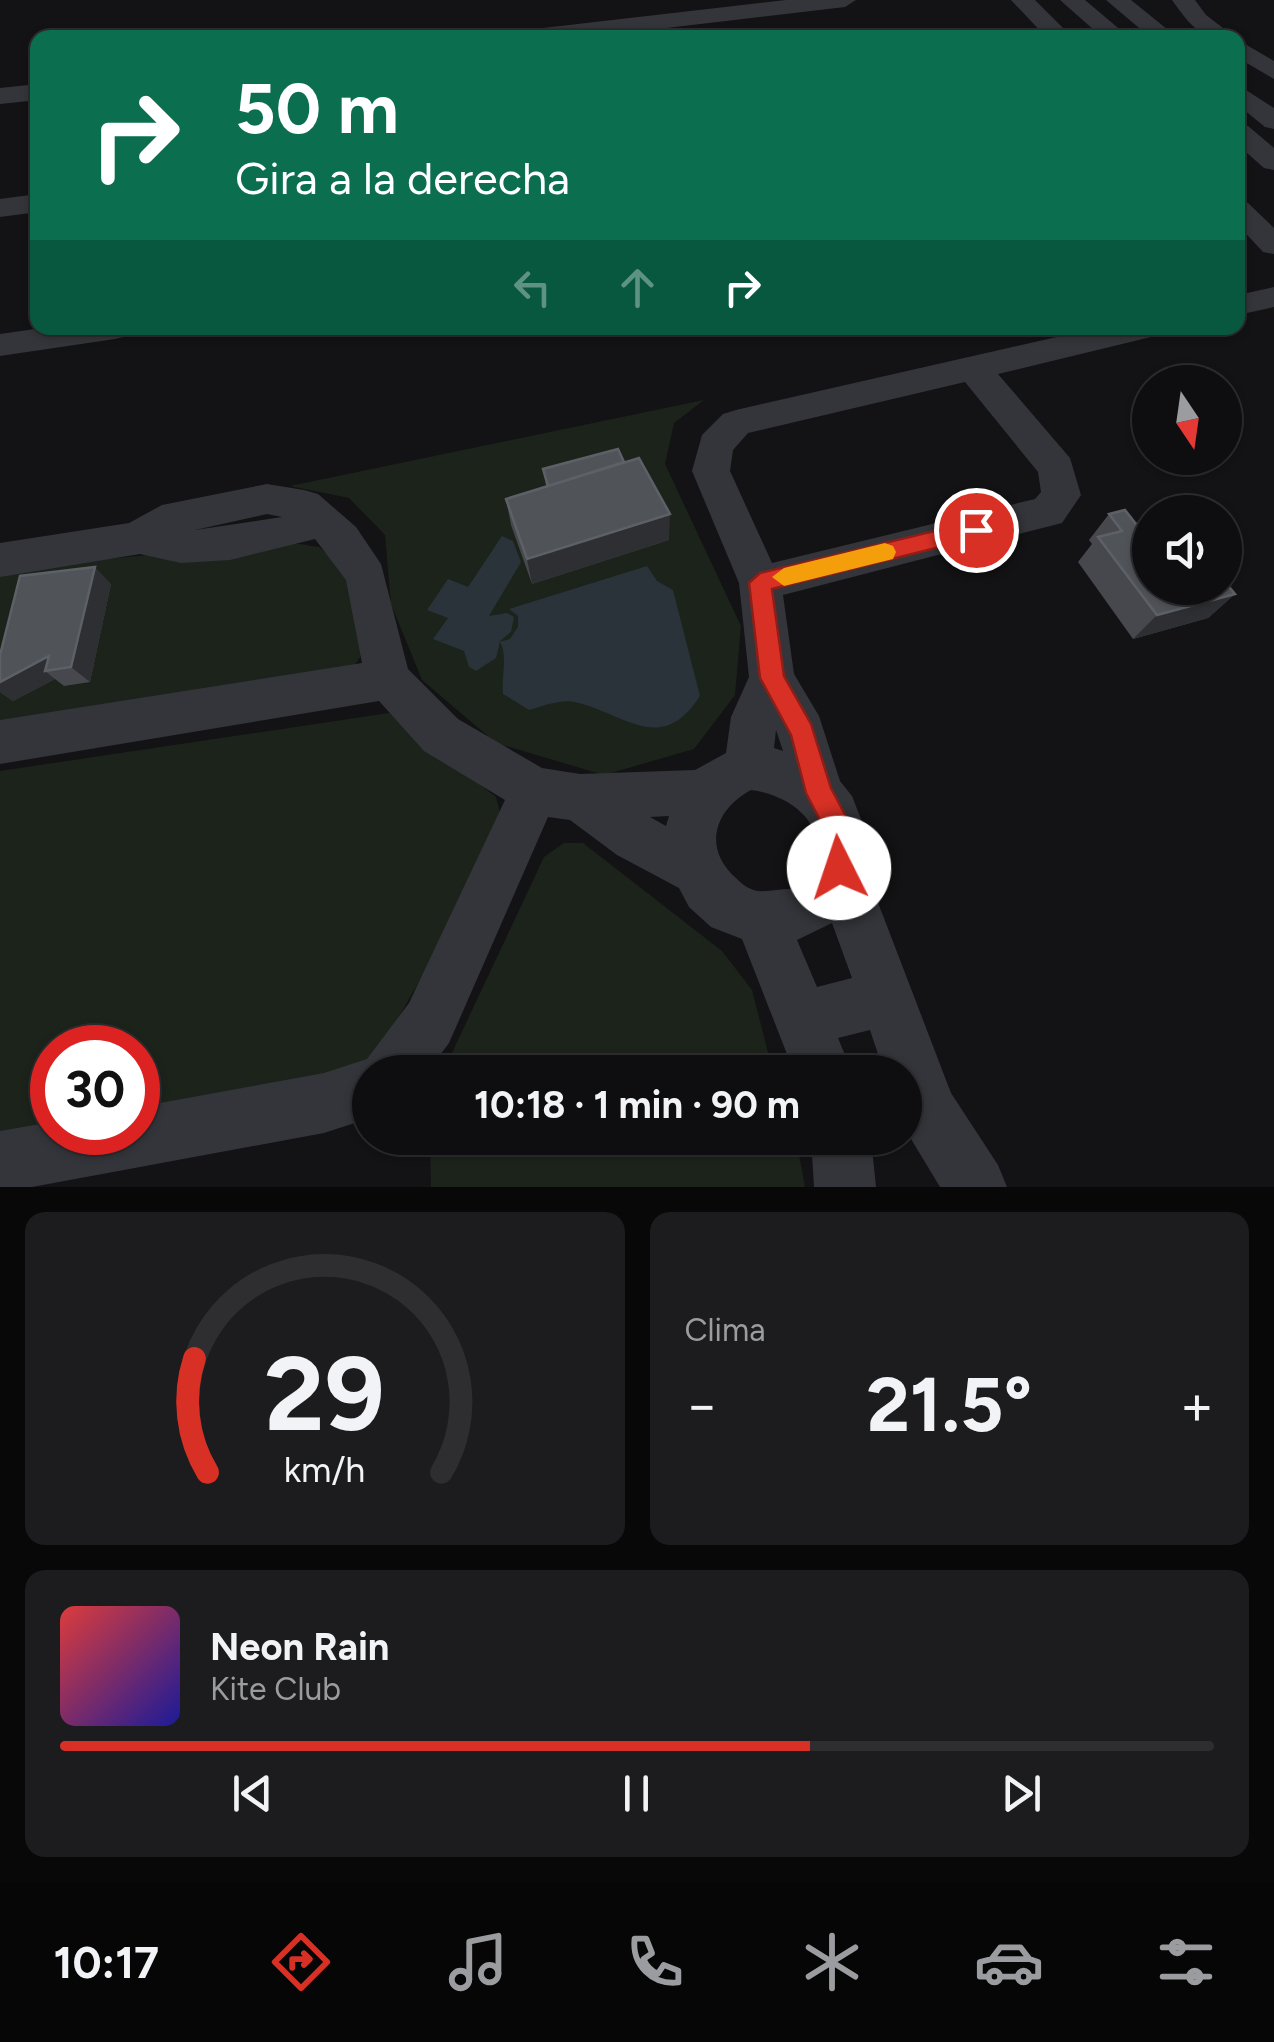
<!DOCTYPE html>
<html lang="es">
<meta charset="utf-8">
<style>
:root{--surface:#0e0e10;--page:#1c1c1e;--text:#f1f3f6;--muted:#9b9c9f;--line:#2e2e30;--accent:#d93025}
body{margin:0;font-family:Figtree,sans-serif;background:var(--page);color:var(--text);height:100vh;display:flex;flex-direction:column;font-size:38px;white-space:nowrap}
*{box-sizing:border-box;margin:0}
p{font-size:32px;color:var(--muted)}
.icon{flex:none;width:55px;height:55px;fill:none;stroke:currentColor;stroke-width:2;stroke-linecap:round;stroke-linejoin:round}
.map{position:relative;height:1187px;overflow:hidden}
.details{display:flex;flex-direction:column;gap:25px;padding:25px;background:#080809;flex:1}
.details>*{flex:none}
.hud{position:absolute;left:30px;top:30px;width:1215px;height:305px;border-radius:20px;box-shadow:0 2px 8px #0004,0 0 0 2px var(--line);background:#0b6e4f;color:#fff;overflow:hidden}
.needle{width:65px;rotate:167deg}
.buttons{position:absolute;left:1132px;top:365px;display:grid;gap:20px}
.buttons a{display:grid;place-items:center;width:110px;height:110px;border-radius:50%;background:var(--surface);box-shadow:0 2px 8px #0004,0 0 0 2px var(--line);font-size:50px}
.speed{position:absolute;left:30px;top:1025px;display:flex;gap:20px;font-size:50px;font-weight:700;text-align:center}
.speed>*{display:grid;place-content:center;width:130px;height:130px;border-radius:50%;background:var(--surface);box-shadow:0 2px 8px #0004,0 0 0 2px var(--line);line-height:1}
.speed .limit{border:15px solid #d22;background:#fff;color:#111}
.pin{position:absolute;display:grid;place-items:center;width:85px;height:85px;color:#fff;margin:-42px;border:5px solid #fff;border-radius:50%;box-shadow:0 2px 10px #0007}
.me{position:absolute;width:110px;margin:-55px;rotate:356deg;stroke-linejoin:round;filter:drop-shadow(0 0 8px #0008)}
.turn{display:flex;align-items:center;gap:35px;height:210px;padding:0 40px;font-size:45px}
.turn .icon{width:130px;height:130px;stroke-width:2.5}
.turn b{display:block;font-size:70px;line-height:85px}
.lanes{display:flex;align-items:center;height:95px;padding:0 40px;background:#0003;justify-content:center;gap:50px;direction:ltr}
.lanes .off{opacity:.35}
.big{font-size:75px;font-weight:700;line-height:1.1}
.details .widget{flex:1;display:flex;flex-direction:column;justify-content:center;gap:15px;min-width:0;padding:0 35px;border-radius:20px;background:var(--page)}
.details .dial{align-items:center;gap:0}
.dial svg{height:260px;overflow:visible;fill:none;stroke:var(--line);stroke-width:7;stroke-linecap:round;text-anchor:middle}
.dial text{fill:var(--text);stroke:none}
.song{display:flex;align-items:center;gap:30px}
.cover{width:120px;height:120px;border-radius:15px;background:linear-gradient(135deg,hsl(0 70% 55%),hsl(240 70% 35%))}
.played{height:10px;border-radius:5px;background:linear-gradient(90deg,var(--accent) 65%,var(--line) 65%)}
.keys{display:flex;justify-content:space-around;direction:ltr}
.heat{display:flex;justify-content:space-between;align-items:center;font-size:55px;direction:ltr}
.details .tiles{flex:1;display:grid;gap:25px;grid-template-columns:1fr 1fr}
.widget:last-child{grid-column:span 2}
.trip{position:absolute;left:352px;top:1055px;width:570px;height:100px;border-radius:50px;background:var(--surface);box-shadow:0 2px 8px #0004,0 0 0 2px var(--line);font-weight:700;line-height:100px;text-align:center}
.tab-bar{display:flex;height:160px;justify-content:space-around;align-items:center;background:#060606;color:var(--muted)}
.tab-bar .icon{width:70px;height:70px}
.tab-bar .selected{color:var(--accent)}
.tab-bar b{font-size:45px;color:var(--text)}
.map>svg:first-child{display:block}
</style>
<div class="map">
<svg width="1274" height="1187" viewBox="0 0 1274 1187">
<rect width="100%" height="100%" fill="#131315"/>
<!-- green -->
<path fill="#1b231b" d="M704,400L674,423L665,464L741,626L735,695L694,749L604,775L496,743L422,680L391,604L385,535L349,498L290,486Z
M287,542L319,547L340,565L360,603L364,651L350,672L0,723V569Z
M389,713L496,797L505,833L375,1058L318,1089L138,1120V1048H52V1132L0,1143V771Z
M564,843H583L722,951L752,990L773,1072H443L544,857Z
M433,1138H796L805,1187H431L430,1139Z"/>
<!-- water -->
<path fill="#293339" d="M502,536L513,541L521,562L489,616L507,613L514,617L511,632L499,642L510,639L518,627V616L509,609L647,566L657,581L673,590L700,696C661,756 626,714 575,702C561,699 543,706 529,710L503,694C501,678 508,655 500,642L496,658L476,671L469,667L464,651L433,639L448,618L427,610L448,579L468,587Z"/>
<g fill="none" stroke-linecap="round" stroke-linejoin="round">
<!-- street -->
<path fill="#34353a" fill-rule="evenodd" d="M786,0H856L845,7L582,38H505L517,31Z
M1011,0H1035L1073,38H1047Z
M1060,0H1085L1130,38H1103Z
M1106,0H1131L1178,38H1151Z
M1172,0H1195L1206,15L1236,38C1199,38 1193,29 1172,0Z
M424,31H442L454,38H412Z
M1238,40L1274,61V79L1238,58Z
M38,84V100L0,104V88Z
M1238,85L1274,108V129L1265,127L1238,105Z
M1238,124L1248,126L1274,148V170L1264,168L1238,145Z
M38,194V212L0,217V199Z
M1238,200L1248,203L1274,228V254L1263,252L1238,225Z
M1274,287V307L1238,315V295Z
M42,328H132L127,336L115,339L0,356V334Z
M1096,328H1160L1155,336L998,374L1070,458L1081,495L1062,523L783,595L794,674L819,716L840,781L852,796L866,832L864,866L951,1093L998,1165L1007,1187H940L905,1129V1072H884L870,1030L838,1038L852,1072H794L742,939L711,927L689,907L679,888L617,855L570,820L548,817L449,1043L427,1072H370V1118L324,1133L32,1187H0V1131L52,1122V1132H138V1107L324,1073L367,1059L409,1003L505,800L424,751L379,701L0,764V720L362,663L346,580L315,539L230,560L181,563L140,554L0,577V543L129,523L162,505L267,484L304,490L318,494L356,527L381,564L408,669L458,719L542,768L580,774L695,770L726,753L731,717L749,677L739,583L692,471L702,435L723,414L736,410ZM965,382L1038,472L1041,492L1035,499L772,563L730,471L733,450L748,433ZM267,514L282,517L195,530ZM776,730L783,751L774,748ZM751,790C806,797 846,848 790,889C780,889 768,892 758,891C750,890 743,885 737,879C702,849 714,810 751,790ZM669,816L666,826L650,817ZM832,923L852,978L817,987L797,940Z
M811,1138H871L876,1187H814Z"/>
</g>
<!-- wall -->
<path fill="#46484d" d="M624,462L669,540L532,584L511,525L506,499L546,486L543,469Z
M1109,514L1136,524L1235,594L1208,618L1133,639L1078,562L1092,544L1089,540Z
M111,584L90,682L64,686L55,679L13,701L0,692V655Z"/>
<!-- shaded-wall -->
<path fill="#2d2f32" d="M670,514L669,540L532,584L527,559Z
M95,567L111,584L90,682L71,667Z
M1235,594L1208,618L1133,639L1157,615Z
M49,656L45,671L55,679L13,701L0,692V682Z"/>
<!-- building -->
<path fill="#505358" stroke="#5d6167" stroke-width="2.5" d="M618,449L624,462L548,486L543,469Z
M639,458L670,514L527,559L506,499Z
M1125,510L1136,524L1150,521V588H1225V582L1235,594L1157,615L1098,537L1122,531L1109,514Z
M95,567L71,667L45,671L49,656L0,682V655L20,576Z"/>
<!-- route -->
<path fill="#d93025" stroke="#8d1f18" stroke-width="2.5" d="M976,521L984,524L987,530L984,536L772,589L784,676L811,724L831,788L852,828L853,868L849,878L839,882L829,878L825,868V830L806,793L791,735L760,678L749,583L760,573Z"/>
<!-- slow -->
<path fill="#f59e0b" d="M885,543L893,546L896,552L893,559L784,586L772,577L784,568Z"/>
</svg>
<div class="buttons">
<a><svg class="needle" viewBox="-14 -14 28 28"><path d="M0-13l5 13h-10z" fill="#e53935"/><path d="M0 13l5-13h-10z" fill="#9b9c9f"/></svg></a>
<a><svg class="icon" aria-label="sound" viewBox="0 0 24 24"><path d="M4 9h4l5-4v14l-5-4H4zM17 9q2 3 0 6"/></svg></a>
</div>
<div class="speed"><div class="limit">30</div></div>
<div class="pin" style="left:976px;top:530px;background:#d93025"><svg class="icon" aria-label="arrive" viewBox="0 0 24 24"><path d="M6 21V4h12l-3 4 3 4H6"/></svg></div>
<svg class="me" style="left:839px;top:868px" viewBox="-20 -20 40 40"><circle r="19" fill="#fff"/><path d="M0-13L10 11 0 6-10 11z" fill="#d93025"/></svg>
<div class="trip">10:18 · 1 min · 90 m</div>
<div class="hud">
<div class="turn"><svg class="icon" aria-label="right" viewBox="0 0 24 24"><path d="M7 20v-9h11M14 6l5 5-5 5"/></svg><div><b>50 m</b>Gira a la derecha</div></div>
<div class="lanes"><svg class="icon off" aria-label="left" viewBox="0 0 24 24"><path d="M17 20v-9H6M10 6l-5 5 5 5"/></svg><svg class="icon off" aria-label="ahead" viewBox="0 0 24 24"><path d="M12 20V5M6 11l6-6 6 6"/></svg><svg class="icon" aria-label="right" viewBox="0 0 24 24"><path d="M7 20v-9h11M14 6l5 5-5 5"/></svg></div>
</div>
</div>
<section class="details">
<div class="tiles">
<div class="widget dial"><svg viewBox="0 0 100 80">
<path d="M14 69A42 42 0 1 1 86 69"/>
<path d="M14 69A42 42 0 0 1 10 34" stroke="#d93025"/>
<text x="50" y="56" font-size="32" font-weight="700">29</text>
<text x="50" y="72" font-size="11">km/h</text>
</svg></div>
<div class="widget"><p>Clima</p>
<div class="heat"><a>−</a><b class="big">21.5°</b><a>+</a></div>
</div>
<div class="widget">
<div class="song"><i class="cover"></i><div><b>Neon Rain</b><p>Kite Club</p></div></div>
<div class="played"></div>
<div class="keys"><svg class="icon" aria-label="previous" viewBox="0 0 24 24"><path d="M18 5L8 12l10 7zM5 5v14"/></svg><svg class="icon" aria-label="pause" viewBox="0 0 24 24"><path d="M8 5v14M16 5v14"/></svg><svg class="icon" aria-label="next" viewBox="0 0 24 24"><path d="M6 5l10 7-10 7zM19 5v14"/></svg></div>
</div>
</div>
</section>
<nav class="tab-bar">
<b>10:17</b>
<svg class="icon selected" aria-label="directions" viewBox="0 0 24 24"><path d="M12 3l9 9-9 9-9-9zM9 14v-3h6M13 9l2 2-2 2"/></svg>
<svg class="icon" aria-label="music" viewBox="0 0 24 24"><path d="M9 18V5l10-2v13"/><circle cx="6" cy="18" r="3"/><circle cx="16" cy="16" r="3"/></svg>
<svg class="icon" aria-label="phone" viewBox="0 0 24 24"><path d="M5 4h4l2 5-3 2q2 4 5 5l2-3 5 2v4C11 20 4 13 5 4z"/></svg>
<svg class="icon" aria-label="climate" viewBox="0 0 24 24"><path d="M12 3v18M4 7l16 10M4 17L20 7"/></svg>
<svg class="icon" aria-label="car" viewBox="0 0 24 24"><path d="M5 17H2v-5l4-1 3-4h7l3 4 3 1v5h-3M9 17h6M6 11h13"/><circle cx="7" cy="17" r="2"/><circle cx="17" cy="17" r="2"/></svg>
<svg class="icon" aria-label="filters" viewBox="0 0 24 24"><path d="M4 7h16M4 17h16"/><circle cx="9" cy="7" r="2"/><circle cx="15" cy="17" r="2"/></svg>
</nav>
